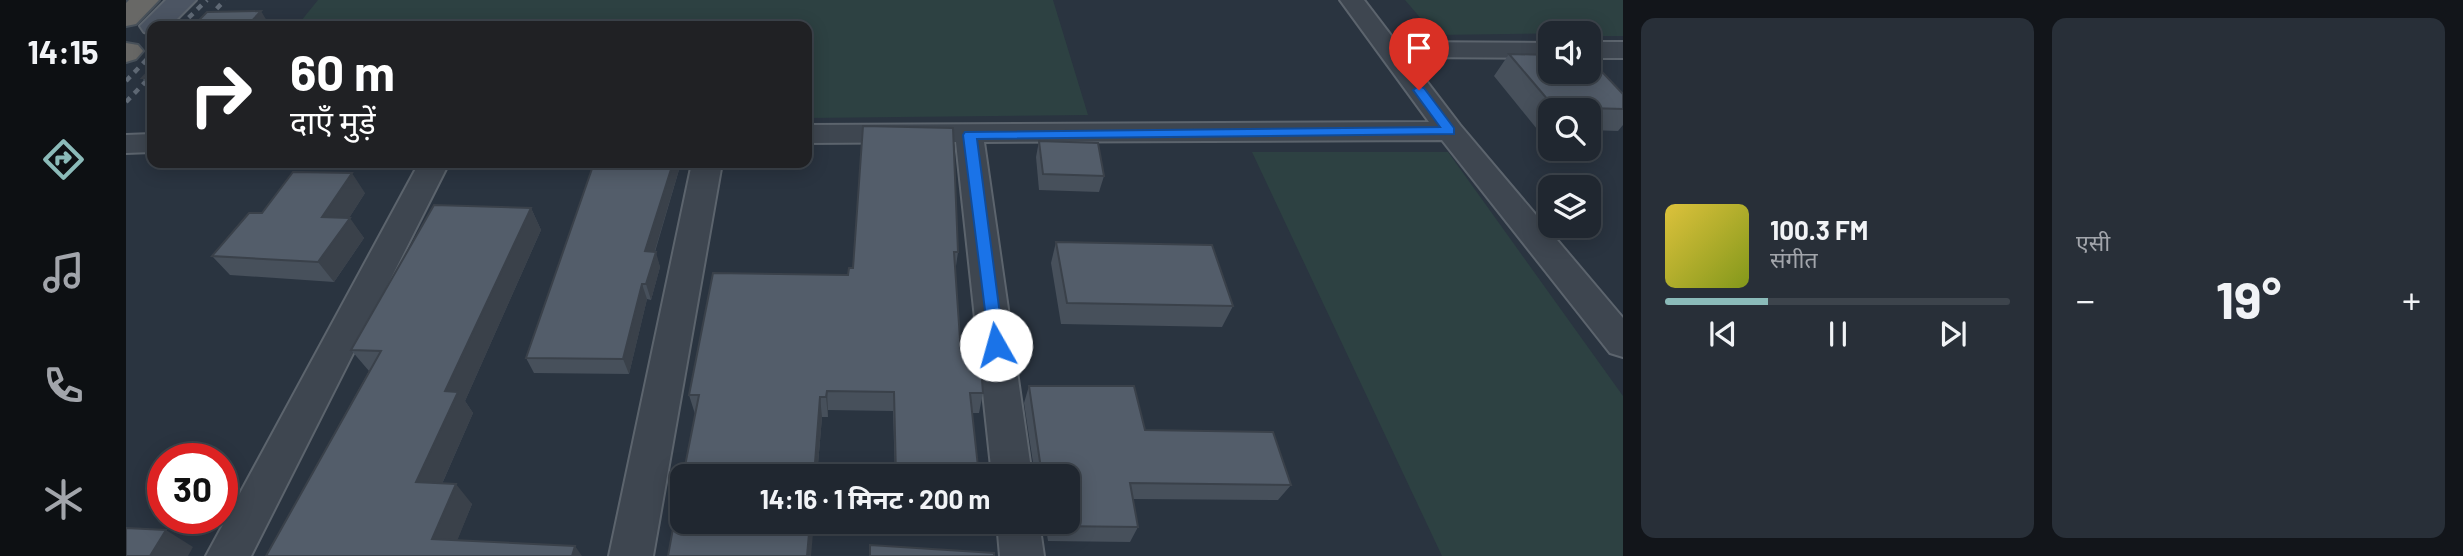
<!DOCTYPE html>
<html lang="hi">
<meta charset="utf-8">
<style>
:root{--surface:#202730;--page:#282f38;--text:#f1f3f6;--muted:#a2a5ab;--line:#3d444c;--accent:#8bbbb9}
body{margin:0;font-family:Barlow,"Noto Sans Devanagari",sans-serif;background:var(--page);color:var(--text);height:100vh;display:flex;flex-direction:column;font-size:26px;white-space:nowrap}
*{box-sizing:border-box;margin:0}
p{font-size:23px;color:var(--muted)}
.icon{flex:none;width:38px;height:38px;fill:none;stroke:currentColor;stroke-width:2;stroke-linecap:round;stroke-linejoin:round}
.map{position:relative;flex:1;overflow:hidden}
.details{display:flex;flex-direction:column;gap:18px;padding:18px;background:#12151a;width:840px}
.details>*{flex:none}
.hud{position:absolute;left:21px;top:21px;width:665px;height:147px;border-radius:14px;box-shadow:0 4px 18px #0003,0 0 0 2px var(--line);background:#202124;color:#fff;overflow:hidden}
.buttons{position:absolute;left:1412px;top:21px;display:grid;gap:14px}
.buttons a{display:grid;place-items:center;width:63px;height:63px;border-radius:14px;background:var(--surface);box-shadow:0 4px 18px #0003,0 0 0 2px var(--line);font-size:35px}
.speed{position:absolute;left:21px;top:443px;display:flex;gap:14px;font-size:35px;font-weight:700;text-align:center}
.speed>*{display:grid;place-content:center;width:91px;height:91px;border-radius:50%;background:var(--surface);box-shadow:0 4px 18px #0003,0 0 0 2px var(--line);line-height:1}
.speed .limit{border:10px solid #d22;background:#fff;color:#111}
.pin{position:absolute;display:grid;place-items:center;width:60px;height:60px;color:#fff;margin:-72px -30px;border-radius:50% 50% 50% 0;rotate:-45deg;box-shadow:0 0 7px #0007}
.pin .icon{rotate:45deg}
.me{position:absolute;width:77px;margin:-38px;rotate:353deg;stroke-linejoin:round;filter:drop-shadow(0 0 5px #0008)}
.turn{display:flex;align-items:center;gap:24px;height:147px;padding:0 28px;font-size:32px}
.turn .icon{width:91px;height:91px;stroke-width:2.5}
.turn b{display:block;font-size:49px;line-height:60px}
.big{font-size:52px;font-weight:700;line-height:1.1}
.details .tile{flex:1;display:flex;flex-direction:column;justify-content:center;gap:10px;min-width:0;padding:0 24px;border-radius:14px;background:var(--page)}
.song{display:flex;align-items:center;gap:21px}
.cover{width:84px;height:84px;border-radius:10px;background:linear-gradient(135deg,hsl(50 70% 55%),hsl(70 70% 35%))}
.played{height:7px;border-radius:4px;background:linear-gradient(90deg,var(--accent) 30%,var(--line) 30%)}
.keys{display:flex;justify-content:space-around;direction:ltr}
.heat{display:flex;justify-content:space-between;align-items:center;font-size:38px;direction:ltr}
.details .tiles{flex:1;display:grid;gap:18px;grid-template-columns:repeat(2,1fr)}
.trip{position:absolute;left:544px;top:464px;width:410px;height:70px;border-radius:14px;background:var(--surface);box-shadow:0 4px 18px #0003,0 0 0 2px var(--line);font-weight:700;line-height:70px;text-align:center}
main{display:flex;flex:1;min-height:0}
.tab-bar{display:flex;flex-direction:column;width:126px;justify-content:space-around;align-items:center;background:#0d1013;color:var(--muted)}
.tab-bar .icon{width:49px;height:49px}
.tab-bar .active{color:var(--accent)}
.tab-bar b{font-size:32px;color:var(--text)}
.map>svg:first-child{display:block}
</style>
<main>
<nav class="tab-bar">
<b>14:15</b>
<svg class="icon active" aria-label="directions" viewBox="0 0 24 24"><path d="M12 3l9 9-9 9-9-9zM9 14v-3h6M13 9l2 2-2 2"/></svg>
<svg class="icon" aria-label="music" viewBox="0 0 24 24"><path d="M9 18V5l10-2v13"/><circle cx="6" cy="18" r="3"/><circle cx="16" cy="16" r="3"/></svg>
<svg class="icon" aria-label="phone" viewBox="0 0 24 24"><path d="M5 4h4l2 5-3 2q2 4 5 5l2-3 5 2v4C11 20 4 13 5 4z"/></svg>
<svg class="icon" aria-label="climate" viewBox="0 0 24 24"><path d="M12 3v18M4 7l16 10M4 17L20 7"/></svg>
</nav>
<div class="map">
<svg width="1497" height="556" viewBox="0 0 1497 556">
<rect width="100%" height="100%" fill="#2a3440"/>
<!-- green -->
<path fill="#2d4142" d="M192,0H927L962,115L681,118V26H171Z
M1279,0H1497V36H1463V33L1309,35Z
M1126,152H1322L1497,396V556H1316Z"/>
<g fill="none" stroke-linecap="round" stroke-linejoin="round">
<!-- minor casing -->
<g stroke="#5c646d" stroke-width="4">
<path id="minor" d="M1214,0H1238L1270,42L1424,43V58L1282,57L1334,125L1497,318V357L1484,353L1316,140L858,142L906,476H866L830,142L681,143V125L1303,122Z
M1463,42H1497V58H1463Z
M26,134V152L0,153V135Z
M293,163H323L125,556H80Z
M566,163H596L527,556H483Z
M871,522H913L918,556H874Z"/>
</g>
<!-- secondary casing -->
<g stroke="#5c646d" stroke-width="4">
<path id="secondary" d="M40,0H70L44,26H26V34L18,32L14,26Z"/>
</g>
<!-- trunk casing -->
<g stroke="#48515a" stroke-width="4">
<path id="trunk" d="M3,0H33L10,24L0,26V3Z
M0,43L12,45L17,51L10,59L0,62Z"/>
</g>
<!-- minor -->
<use href="#minor" fill="#3e4650" fill-rule="evenodd"/>
<!-- secondary -->
<use href="#secondary" fill="#4c5563" fill-rule="evenodd"/>
<!-- trunk -->
<use href="#trunk" fill="#686866" fill-rule="evenodd"/>
<!-- rail -->
<path stroke="#606a76" stroke-width="4.5" stroke-dasharray="6 6" stroke-linecap="butt" d="M54,26L81,0
M74,26L99,0
M0,81L26,54
M0,102L26,75"/>
</g>
<!-- wall -->
<path fill="#47505b" d="M1383,54L1497,94V125L1492,131L1463,130V110H1424V129H1411L1368,76Z
M26,68V90L16,78Z
M737,126L832,252L829,273L835,353L857,393L853,413H846L853,476H769L767,411L702,410V417H696L691,476H557L569,414L563,395L722,275L727,268Z
M913,141L978,176L973,192L913,190L910,157Z
M555,163L529,252L534,267L525,300L521,299L503,374L408,373L400,358Z
M239,193L223,218L238,238L208,282L104,275L86,256L136,213Z
M405,208L415,230L339,401L347,413L316,484L346,504L331,540L140,556L243,371L225,350Z
M930,242L1107,306L1096,327L935,324L925,263Z
M903,386L1019,430L1165,485L1152,500L1007,499L1012,527L1004,542L922,541L919,522H942V476H909L898,403Z"/>
<!-- shaded-wall -->
<path fill="#3a414a" d="M135,11L144,26H121Z
M547,163H555L524,267L519,251Z
M226,173L239,193L211,237L196,217Z
M405,208L415,230L339,401L347,413L308,502L290,482L319,391Z
M224,218L238,238L208,282L192,262Z
M530,252L534,267L525,300L520,284Z
M516,284L521,299L503,374L497,359Z
M701,391L702,410V417L700,397Z
M694,397L696,417L691,476H688Z
M330,484L346,504L325,556L306,539Z
M684,522H688L685,556H681Z
M40,530L67,547L62,556H24Z
M449,546L456,556H446Z"/>
<!-- building -->
<path fill="#535d6a" stroke="#3a414a" stroke-width="2" d="M135,11L121,26H67L81,12Z
M1383,54L1424,55V72H1463V58L1497,94V109L1428,107Z
M26,68V78H16Z
M737,126L827,128L832,252H828L835,353H854L857,393H844L853,476H770L768,392L701,391L700,397H694L688,476H557L573,395H563L587,273L722,275L723,268H727Z
M913,141L972,143L978,176L917,174Z
M468,163H547L519,251L530,252L520,284H516L497,359L400,358Z
M167,172L226,173L196,217L224,218L192,262L86,256L123,213H136Z
M308,205L405,208L319,391L332,392L290,482L330,484L306,539L449,546L446,556H140L255,351L225,350Z
M930,242L1086,245L1107,306L941,303Z
M903,386H1008L1019,430L1147,432L1165,485L1004,483L1012,527L927,526V522H942V476H921L920,469H915Z
M556,479V522H684L681,556H542Z
M0,528L40,530L24,556H0Z
M744,545L868,553V556H744Z"/>
<!-- route -->
<path fill="#1a73e8" stroke="#114b97" stroke-width="2" d="M1293,86L1298,88L1328,128V134L851,139L878,345L876,350H864L837,135L839,132L1314,127L1287,90Z"/>
</svg>
<div class="buttons">
<a><svg class="icon" aria-label="sound" viewBox="0 0 24 24"><path d="M4 9h4l5-4v14l-5-4H4zM17 9q2 3 0 6"/></svg></a>
<a><svg class="icon" aria-label="search" viewBox="0 0 24 24"><circle cx="10" cy="10" r="6"/><path d="M15 15l6 6"/></svg></a>
<a><svg class="icon" aria-label="layers" viewBox="0 0 24 24"><path d="M12 4l9 5-9 5-9-5zM3 14l9 5 9-5"/></svg></a>
</div>
<div class="speed"><div class="limit">30</div></div>
<div class="pin" style="left:1293px;top:90px;background:#d93025"><svg class="icon" aria-label="arrive" viewBox="0 0 24 24"><path d="M6 21V4h12l-3 4 3 4H6"/></svg></div>
<svg class="me" style="left:870px;top:345px" viewBox="-20 -20 40 40"><circle r="19" fill="#fff"/><path d="M0-13L10 11 0 6-10 11z" fill="#1a73e8"/></svg>
<div class="trip">14:16 · 1 मिनट · 200 m</div>
<div class="hud">
<div class="turn"><svg class="icon" aria-label="right" viewBox="0 0 24 24"><path d="M7 20v-9h11M14 6l5 5-5 5"/></svg><div><b>60 m</b>दाएँ मुड़ें</div></div>
</div>
</div>
<section class="details">
<div class="tiles">
<div class="tile">
<div class="song"><i class="cover"></i><div><b>100.3 FM</b><p>संगीत</p></div></div>
<div class="played"></div>
<div class="keys"><svg class="icon" aria-label="previous" viewBox="0 0 24 24"><path d="M18 5L8 12l10 7zM5 5v14"/></svg><svg class="icon" aria-label="pause" viewBox="0 0 24 24"><path d="M8 5v14M16 5v14"/></svg><svg class="icon" aria-label="next" viewBox="0 0 24 24"><path d="M6 5l10 7-10 7zM19 5v14"/></svg></div>
</div>
<div class="tile"><p>एसी</p>
<div class="heat"><a>−</a><b class="big">19°</b><a>+</a></div>
</div>
</div>
</section>
</main>
